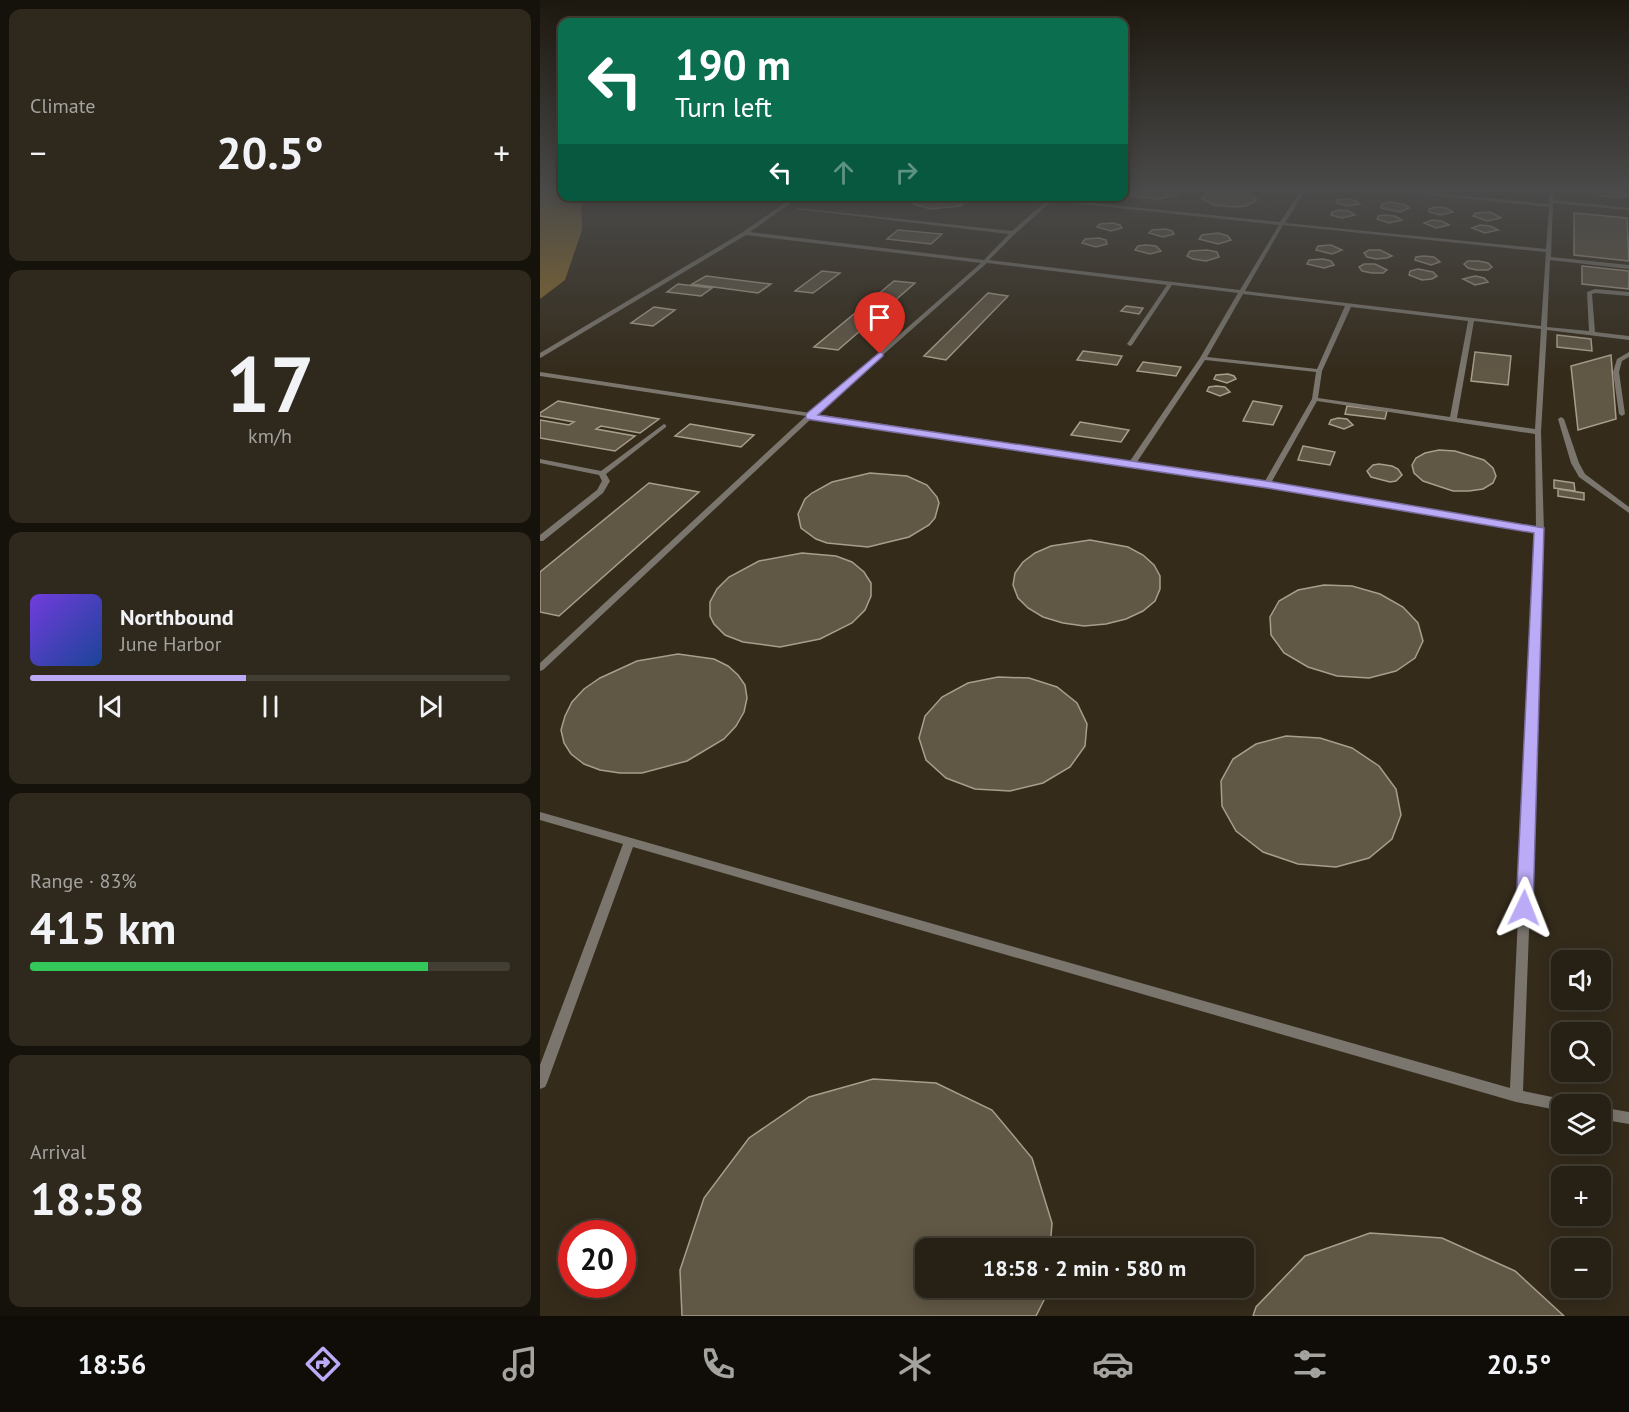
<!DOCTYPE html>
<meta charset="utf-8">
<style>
:root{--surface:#272014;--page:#2f281d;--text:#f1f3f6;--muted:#a4a3a0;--line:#433e34;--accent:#bbaaf6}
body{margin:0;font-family:"PT Sans",sans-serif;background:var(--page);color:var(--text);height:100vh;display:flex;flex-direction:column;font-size:22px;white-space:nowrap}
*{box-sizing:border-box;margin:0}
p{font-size:20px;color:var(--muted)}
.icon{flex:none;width:33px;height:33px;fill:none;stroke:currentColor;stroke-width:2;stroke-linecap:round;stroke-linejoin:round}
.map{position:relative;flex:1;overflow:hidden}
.details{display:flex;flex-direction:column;gap:9px;padding:9px;background:#15120b;width:540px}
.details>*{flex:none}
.top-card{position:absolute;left:18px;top:18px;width:570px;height:183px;border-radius:12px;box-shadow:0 3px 15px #0003,0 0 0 2px var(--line);background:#0b6e4f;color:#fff;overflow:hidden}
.controls{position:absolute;left:1011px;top:950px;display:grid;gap:12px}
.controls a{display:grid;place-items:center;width:60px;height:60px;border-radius:12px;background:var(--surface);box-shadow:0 3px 15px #0003,0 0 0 2px var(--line);font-size:30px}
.speed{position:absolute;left:18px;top:1220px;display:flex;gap:12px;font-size:30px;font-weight:700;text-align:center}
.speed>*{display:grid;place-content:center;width:78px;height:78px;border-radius:50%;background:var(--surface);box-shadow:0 3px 15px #0003,0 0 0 2px var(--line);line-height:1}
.speed .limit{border:9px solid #d22;background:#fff;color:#111}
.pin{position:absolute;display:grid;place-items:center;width:51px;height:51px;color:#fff;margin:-62px -26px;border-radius:50% 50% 50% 0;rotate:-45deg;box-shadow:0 0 6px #0007}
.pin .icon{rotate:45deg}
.me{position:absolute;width:66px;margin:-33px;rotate:2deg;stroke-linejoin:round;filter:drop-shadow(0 0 4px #0008)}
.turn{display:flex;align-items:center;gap:21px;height:126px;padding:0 18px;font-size:27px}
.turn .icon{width:78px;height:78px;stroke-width:2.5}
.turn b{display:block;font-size:42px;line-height:51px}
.lanes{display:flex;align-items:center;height:57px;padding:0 18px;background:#0003;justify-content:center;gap:30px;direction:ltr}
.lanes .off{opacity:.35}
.big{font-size:45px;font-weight:600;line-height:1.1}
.details .card{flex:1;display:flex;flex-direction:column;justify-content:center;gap:9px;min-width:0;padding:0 21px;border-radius:12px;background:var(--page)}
.details .dial{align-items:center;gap:0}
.dial b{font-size:78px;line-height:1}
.song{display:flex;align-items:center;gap:18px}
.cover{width:72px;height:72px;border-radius:9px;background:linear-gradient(135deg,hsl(260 70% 55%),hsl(220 70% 35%))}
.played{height:6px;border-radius:3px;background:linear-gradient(90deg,var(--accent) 45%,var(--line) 45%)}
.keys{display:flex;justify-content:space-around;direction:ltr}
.heat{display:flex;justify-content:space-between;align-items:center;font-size:33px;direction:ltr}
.charge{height:9px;border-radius:4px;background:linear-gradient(90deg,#34c759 83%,var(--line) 0)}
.trip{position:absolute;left:375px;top:1238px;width:339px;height:60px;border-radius:12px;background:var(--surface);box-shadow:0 3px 15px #0003,0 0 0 2px var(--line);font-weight:600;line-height:60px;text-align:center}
.dock{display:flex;height:96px;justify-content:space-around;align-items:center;background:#100d08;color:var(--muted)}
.dock .icon{width:42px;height:42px}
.dock .on{color:var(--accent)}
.dock b{font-size:27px;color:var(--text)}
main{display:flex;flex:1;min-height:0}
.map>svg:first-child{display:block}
</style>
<main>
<section class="details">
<div class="card"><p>Climate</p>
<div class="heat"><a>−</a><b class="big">20.5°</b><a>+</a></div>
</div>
<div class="card dial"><b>17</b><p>km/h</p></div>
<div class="card">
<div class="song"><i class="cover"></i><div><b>Northbound</b><p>June Harbor</p></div></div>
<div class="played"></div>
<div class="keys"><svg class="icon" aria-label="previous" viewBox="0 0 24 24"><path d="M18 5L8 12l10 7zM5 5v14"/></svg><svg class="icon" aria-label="pause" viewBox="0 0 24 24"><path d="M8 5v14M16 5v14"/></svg><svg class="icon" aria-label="next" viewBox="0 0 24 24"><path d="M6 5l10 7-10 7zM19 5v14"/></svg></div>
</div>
<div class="card"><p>Range · 83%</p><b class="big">415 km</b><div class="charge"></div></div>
<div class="card"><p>Arrival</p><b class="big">18:58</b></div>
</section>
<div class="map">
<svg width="1089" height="1316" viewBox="0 0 1089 1316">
<rect width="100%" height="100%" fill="#342b1b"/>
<!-- water -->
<path fill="#8a6c2c" d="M0,188H22V196L41,197L42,230L25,280L0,299Z"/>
<!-- building -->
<path fill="#605745" stroke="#a89e8b" stroke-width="1.5" d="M588,188H640L641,189L637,195L619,199L599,197L591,194L588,191Z
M1050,188H1083L1089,191V195L1079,197L1063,196L1051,192Z
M683,189L712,194L717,200L706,206L695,207L674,205L662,199L666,193Z
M377,196H426L428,199L420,206L390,209L374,204L372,201Z
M805,199L814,200L820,204L807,206L797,203V200Z
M850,202L866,205L869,208L860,212L841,208L842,204Z
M896,207L906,208L913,212L900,215L889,212V209Z
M799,210L809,211L815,215L802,218L791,215L792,212Z
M950,212L961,218L947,221L933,216L936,213Z
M1034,213L1087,218L1089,261L1034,255Z
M845,215L855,216L862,220L849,223L837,219L838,216Z
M892,220L902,221L909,225L896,228L884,223Z
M573,223L580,225L582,228L571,231L557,227L560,224Z
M940,225L950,226L958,230L945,233L932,228Z
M625,229L632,231L634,234L623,237L609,233L612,230Z
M358,230L402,234L391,244L347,239Z
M678,233L688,236L691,240L678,244L659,239L662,235Z
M559,238L566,240L567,244L556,247L542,243L545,239Z
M606,245L616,246L621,251L610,254L595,250L598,246Z
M791,245L802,250L792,254L776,250L778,246Z
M667,250L677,252L679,257L666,261L653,259L647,256L650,251Z
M840,250L852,256L847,258L836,259L827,257L824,253L829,250Z
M884,256L894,257L900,262L891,265L875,260L876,257Z
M783,259L791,261L794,265L784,268L767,264L769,260Z
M938,261L948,263L952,267L948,270H937L928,268L924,264L928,261Z
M835,264L847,270L843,273H832L822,271L819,267L824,264Z
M1042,266L1089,271V289L1042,284Z
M878,269L893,272L897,276L892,279L882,280L869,275L870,271Z
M282,271L300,273L273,293L255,291Z
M166,276L231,284L218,293L152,284Z
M935,276L944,278L948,282L935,285L923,279Z
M354,281L375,283L298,350L274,347Z
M138,284L172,288L161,296L127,292Z
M448,293L468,296L406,360L384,356Z
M586,306L603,308L599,314L581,311Z
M114,307L135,310L113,326L91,323Z
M1017,335L1051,339L1052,351L1017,347Z
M543,351L582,356L577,365L537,360Z
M935,352L971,356L968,385L931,381Z
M1071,355L1076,419L1038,430L1031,366Z
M603,362L641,367L636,376L597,371Z
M688,374L694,376L696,379L687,383L674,379L676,375Z
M676,386L685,387L690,392L680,396L667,391L669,387Z
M18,401L119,419L100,433L61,426L56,429L95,436L75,451L0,438V420L29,425L34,422L0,416V413Z
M713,401L742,406L733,425L703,421Z
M807,406L847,411L845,419L805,414Z
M798,418L807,419L813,425L804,429L789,424L791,420Z
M540,422L589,430L581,442L531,435Z
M150,424L214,435L201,447L135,436Z
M763,446L795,452L790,465L758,460Z
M899,450L915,451L944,460L953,468L956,476L953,483L943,489L929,491H913L883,481L874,473L872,465L876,458L885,453Z
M839,464L852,466L858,469L862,475L856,481L850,482L831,477L827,471L833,465Z
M330,473L367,476L387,485L397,497L399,503L395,518L389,525L369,537L328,547L287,543L276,539L261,528L258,514L265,499L272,493L292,482Z
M1014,480L1034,483L1035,491L1014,488Z
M109,483L159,492L19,616L0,612V572Z
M1018,489L1044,493V500L1018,496Z
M550,540L588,547L603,555L614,565L620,576V589L615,601L603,611L586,619L566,624L544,626L523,623L503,617L488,608L478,598L473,585L475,573L483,562L495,553L511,546Z
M262,553L296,556L312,562L324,572L331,583V596L325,610L312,623L280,639L240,647L203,642L185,635L174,624L170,616V602L177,589L189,577L219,561Z
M784,585L812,586L840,594L863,607L878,623L883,641L875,658L856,671L829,678L797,676L768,667L744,653L731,635L730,617L739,601L758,590Z
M138,654L174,659L188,666L198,675L205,685L207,698L204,712L196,726L184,739L147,761L102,773H80L60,770L44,764L31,754L24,743L21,730L25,716L32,702L44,689L60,678L97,661Z
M458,677L489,678L517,687L537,703L547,724L545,746L530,767L503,783L470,791L435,789L406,778L386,760L379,738L385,716L402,697L428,683Z
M746,736L780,738L812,748L839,766L856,789L861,815L852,839L829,858L796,867L758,864L723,852L696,831L682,806L681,781L693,759L716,744Z
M333,1079L396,1083L452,1110L492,1158L512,1223L510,1248H386V1287H506L505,1298L496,1316H142L140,1270L164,1198L209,1138L269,1097Z
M830,1233L902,1238L975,1271L1024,1316H713L716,1307L765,1256Z"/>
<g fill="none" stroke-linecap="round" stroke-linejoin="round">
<!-- service -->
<path fill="#7a766e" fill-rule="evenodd" d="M763,188H767L745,223L1006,249L1009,207L822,188H840L1009,204L1010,188H1014V200L1089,208V210L1013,203L1011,257L1089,265V269L1010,260L1007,327L1049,331L1047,292L1055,289L1089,292V296L1055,293L1052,294L1055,332L1089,336V340L1007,330L1001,432L1004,531L983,1091L1022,1099L1027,1101L1028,1104H1022V1111L976,1102L93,847L7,1083L5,1087L0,1089V1065L83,844L0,820V812L970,1088L996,533L727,486L273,417L3,670L0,671V663L266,416L0,376V372L270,413L441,263L206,235L2,357L0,358V353L203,232L255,196H261L210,232L444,260L469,234L256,209L258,208L472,231L512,196H517L514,199L740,222ZM512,201L739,225L700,290L449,260L475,234ZM743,225L1006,252L1001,326L705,291ZM447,263L627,285L587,344L590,346L592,345L632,285L698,293L660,358L590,461L276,414ZM703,294L805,306L777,369L667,357ZM811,307L928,321L910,417L778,398L782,371ZM934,321L1001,329L995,429L917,418ZM665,360L776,372L772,399L725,481L597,462ZM777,401L995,434L996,528L731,483Z
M1089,352V357L1082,361L1079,372L1085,414L1082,416L1079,414L1073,372L1077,359Z
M1021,417L1024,419L1039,463L1045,474L1089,507V513L1039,477L1031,463L1018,419Z
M124,424L126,425V427L66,474L70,481L63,493L3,541H0V535L57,490L62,481L59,475L0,463V459L61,471Z
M1060,1107L1089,1112V1124L1060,1119Z"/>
</g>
<!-- sky -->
<linearGradient id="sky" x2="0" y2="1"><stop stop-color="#1d180f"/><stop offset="0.51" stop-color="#4a4a4a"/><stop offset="1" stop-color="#4a4a4a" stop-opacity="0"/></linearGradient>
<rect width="1089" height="372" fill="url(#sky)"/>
<!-- route -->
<path fill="#bbaaf6" stroke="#7a6ea0" stroke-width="1.5" d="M340,352L343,353V356L278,415L727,481L1004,528L993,908L990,913L984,915L978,913L976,908L994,533L727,488L266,419V414Z"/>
</svg>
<div class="controls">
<a><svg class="icon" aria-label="sound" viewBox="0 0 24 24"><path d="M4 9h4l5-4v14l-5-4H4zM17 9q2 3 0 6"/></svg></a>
<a><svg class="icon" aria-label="search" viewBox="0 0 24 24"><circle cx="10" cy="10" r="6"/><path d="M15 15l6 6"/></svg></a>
<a><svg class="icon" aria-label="layers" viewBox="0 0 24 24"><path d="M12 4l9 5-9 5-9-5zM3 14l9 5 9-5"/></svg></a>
<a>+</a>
<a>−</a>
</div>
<div class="speed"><div class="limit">20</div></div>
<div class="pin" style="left:340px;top:354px;background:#d93025"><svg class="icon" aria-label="arrive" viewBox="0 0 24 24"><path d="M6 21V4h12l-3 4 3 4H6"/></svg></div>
<svg class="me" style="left:984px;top:908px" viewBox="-20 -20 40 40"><path d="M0-17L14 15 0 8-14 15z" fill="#bbaaf6" stroke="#fff" stroke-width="4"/></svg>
<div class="trip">18:58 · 2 min · 580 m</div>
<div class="top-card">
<div class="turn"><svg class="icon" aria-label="left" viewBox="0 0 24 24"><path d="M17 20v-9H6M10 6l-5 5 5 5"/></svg><div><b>190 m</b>Turn left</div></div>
<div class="lanes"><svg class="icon" aria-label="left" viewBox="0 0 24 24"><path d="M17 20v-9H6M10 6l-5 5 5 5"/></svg><svg class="icon off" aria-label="ahead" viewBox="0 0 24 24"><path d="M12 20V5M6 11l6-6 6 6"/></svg><svg class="icon off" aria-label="right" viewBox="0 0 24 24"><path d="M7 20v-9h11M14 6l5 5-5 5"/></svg></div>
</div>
</div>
</main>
<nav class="dock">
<b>18:56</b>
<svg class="icon on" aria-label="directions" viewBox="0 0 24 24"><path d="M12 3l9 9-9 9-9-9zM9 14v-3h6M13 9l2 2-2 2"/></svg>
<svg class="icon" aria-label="music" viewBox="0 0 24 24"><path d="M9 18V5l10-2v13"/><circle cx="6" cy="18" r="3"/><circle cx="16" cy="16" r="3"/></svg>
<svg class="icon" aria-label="phone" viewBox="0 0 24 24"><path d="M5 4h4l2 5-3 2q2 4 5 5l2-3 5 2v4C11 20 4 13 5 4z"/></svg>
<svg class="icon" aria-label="climate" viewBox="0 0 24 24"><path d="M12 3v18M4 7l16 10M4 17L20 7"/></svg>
<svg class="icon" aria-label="car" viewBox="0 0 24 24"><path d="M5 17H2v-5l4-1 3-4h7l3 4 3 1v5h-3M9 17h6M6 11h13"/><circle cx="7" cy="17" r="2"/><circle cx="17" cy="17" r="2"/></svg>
<svg class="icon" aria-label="filters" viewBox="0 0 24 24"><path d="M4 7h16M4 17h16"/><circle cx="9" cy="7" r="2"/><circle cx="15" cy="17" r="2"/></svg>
<b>20.5°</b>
</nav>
